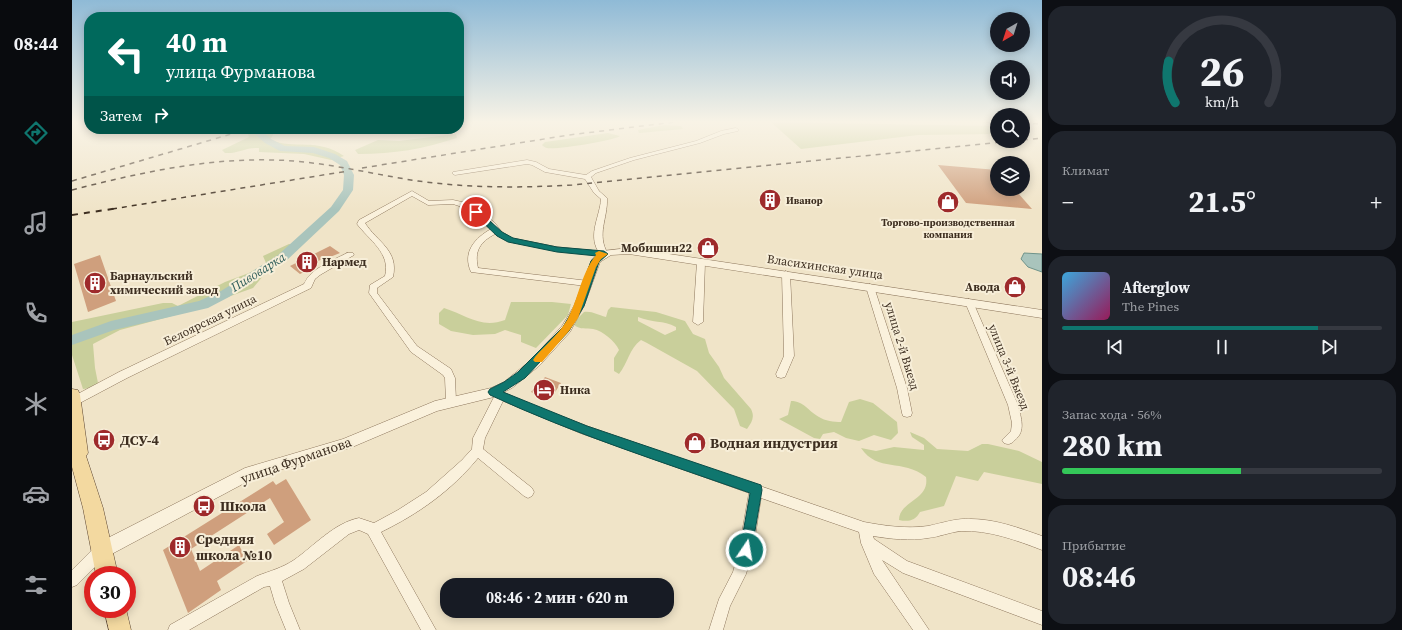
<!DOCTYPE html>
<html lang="ru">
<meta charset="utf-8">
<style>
:root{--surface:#171b24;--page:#20242c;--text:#f1f3f6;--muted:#9ea1a6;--line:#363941;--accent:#0f766e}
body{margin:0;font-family:"Source Serif 4",serif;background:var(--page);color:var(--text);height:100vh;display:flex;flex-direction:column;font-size:15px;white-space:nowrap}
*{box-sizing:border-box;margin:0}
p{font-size:13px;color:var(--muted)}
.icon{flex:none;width:22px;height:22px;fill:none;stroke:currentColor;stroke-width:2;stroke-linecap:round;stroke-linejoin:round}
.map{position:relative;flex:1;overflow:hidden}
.drawer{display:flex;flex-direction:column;gap:6px;padding:6px;background:#0d0f14;width:360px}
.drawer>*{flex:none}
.banner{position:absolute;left:12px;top:12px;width:380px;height:122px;border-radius:16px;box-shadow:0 2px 10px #0003;background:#00695c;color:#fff;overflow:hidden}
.needle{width:26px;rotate:219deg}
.buttons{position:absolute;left:918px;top:12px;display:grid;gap:8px}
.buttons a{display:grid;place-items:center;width:40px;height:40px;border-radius:50%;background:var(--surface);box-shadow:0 2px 10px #0003;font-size:20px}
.speed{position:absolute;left:12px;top:566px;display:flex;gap:8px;font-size:20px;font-weight:700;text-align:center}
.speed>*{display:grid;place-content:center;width:52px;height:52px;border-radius:50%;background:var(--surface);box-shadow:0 2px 10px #0003;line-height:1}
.speed .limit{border:6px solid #d22;background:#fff;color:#111}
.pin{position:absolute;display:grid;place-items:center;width:34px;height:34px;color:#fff;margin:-17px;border:2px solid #fff;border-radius:50%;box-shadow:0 1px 4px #0007}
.me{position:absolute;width:44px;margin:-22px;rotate:12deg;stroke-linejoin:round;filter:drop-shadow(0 0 3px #0008)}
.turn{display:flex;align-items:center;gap:14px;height:84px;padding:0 16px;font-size:18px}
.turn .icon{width:52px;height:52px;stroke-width:2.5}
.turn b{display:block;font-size:28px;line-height:34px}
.then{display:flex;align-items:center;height:38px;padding:0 16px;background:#0003;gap:8px;font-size:15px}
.big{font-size:30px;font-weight:700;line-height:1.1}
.drawer .tile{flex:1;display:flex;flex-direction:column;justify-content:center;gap:6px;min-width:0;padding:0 14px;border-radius:16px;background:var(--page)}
.drawer .dial{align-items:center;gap:0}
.dial svg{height:104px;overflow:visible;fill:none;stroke:var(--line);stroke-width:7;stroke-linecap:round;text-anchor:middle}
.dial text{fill:var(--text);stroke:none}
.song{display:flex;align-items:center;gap:12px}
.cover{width:48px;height:48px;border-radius:6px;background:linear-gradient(135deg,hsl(200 70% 55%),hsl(330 70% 35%))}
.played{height:4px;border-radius:2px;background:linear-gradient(90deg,var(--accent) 80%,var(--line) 80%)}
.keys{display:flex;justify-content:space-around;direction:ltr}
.heat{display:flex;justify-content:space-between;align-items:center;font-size:22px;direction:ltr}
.charge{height:6px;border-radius:3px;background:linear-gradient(90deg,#34c759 56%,var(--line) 0)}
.trip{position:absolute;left:368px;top:578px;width:234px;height:40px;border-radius:16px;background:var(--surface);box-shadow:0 2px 10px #0003;font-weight:700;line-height:40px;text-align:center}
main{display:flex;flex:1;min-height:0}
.tabs{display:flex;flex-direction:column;width:72px;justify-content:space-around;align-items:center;background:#090b0e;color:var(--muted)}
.tabs .icon{width:28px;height:28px}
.tabs .on{color:var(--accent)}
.tabs b{font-size:18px;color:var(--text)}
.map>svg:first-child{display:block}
</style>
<main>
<nav class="tabs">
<b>08:44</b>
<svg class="icon on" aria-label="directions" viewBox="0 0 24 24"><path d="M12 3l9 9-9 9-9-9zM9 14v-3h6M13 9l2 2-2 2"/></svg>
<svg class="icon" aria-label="music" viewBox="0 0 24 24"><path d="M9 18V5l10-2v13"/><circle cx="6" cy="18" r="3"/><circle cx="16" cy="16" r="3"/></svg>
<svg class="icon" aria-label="phone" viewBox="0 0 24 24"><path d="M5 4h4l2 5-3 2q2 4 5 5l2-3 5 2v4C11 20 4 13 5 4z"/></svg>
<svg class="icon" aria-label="climate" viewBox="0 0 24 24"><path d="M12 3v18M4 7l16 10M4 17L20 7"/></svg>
<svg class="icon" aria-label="car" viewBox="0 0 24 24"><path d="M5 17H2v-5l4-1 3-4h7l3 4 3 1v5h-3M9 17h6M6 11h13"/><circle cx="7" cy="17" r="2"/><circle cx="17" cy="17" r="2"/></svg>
<svg class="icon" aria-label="filters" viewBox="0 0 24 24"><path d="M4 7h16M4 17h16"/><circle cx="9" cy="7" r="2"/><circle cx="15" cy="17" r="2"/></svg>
</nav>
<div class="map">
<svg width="970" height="630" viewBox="0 0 970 630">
<rect width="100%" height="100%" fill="#f0e4c8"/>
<!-- green -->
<path fill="#c9cf9b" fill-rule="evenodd" d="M699,122L925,126V134L846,135L729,149Z
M592,125L609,126L611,129L567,133L566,130Z
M188,129H233L202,133L198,140C224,150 244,137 272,156L259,160L232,154L187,152V148C174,147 165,154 153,153L150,150L177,137L176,134Z
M536,133L548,136C541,141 484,150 475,148C474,148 471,146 470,145L473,142Z
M384,134L385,138C350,149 323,154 286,154L283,150L306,140L327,141Z
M217,244L226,246L218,256L197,269L181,288L111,313L48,330L21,344L23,368L26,383L19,388L11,389L0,355V322L91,303H100L106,306L153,282L177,273L194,263L191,256Z
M439,302H480L499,304L496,315L464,348L449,342V335L433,330L423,334L401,335L379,331L367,324V313L372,308C394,315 409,329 433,320Z
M539,307L584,312L613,321L621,334L633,339L637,353L647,367L652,378L679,409C683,417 680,422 675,429L668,426L662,409L625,371L575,343L569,340C557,349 556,363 547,374L542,371V358L547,350C543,341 531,331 521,329C515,328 508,330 502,325L506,318L512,312C521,311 525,315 534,317L536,310ZM566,317C580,323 591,320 604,327V330L593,335L566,321Z
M788,399L801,403L825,422L826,433L819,440L802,435L787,441L774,438L762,432L751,434L748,439L742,438L707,419L716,415L719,401C732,401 736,411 747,417C753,421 762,422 769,422L777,402Z
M838,432L852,438L865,449L896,451L910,444H916L947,451L970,462V484L912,472L906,481L884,476L872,506L848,512C843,521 836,522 827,520C827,501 858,500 854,477C830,458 806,473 789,448L804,451L822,447L852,450V445L840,437Z"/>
<!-- water -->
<path fill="#a9c4bc" stroke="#6f938a" d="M952,253L970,254V272L956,267L949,259Z"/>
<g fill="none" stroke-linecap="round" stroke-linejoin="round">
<!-- river -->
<path fill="#a9c4bc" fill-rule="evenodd" d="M181,129H188L199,139L213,146L242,147L263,154L275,161L282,175L281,190L267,211L214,261L157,297L136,308L42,330L0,345V335L39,321L127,301L149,291L206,255L259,207L271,190L272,175L268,165L257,158L241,153L208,151L193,143L181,132Z"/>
</g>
<!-- building -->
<path fill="#cf9f7d" d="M866,165L925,170V191L946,193L960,209L894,203Z
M258,246L268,253L258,257L256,256L235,267L238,269L228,274L218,266Z
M28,255L44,301L16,312L2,264Z
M473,377L489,383L478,400L459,392L463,387L465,388Z
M214,479L239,520L202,545L195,534L212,522L198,498L119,549L128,571L167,545L175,561L145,581L149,590L116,613L91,550L201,481L204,485Z"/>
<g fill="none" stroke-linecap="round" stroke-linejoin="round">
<!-- minor casing -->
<g stroke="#8d765c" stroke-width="1">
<path id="minor" d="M664,128L667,130L666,131L652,134L628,143L562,160L524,173L519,177L527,191L535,198C536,219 524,234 536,254L535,256L485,251L438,242L423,234C408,242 402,251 406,268L517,281L518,283L514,286L399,272C390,252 403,238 419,229L393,208L381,204L356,205L340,196L293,223C305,242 327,250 321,277L305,288V293L345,346L379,369L383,378L384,401L383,404L379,405L375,404L374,401L373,378L371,375L339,352L297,293L298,285L313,276C319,253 297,240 285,224L287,220L340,191L357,201L381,200L399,204L422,222L430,232L440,238L485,247L526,251C516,234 528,216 529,199L522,193L513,179L473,172L460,165L455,164L383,175L381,174V172L455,160L464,162L477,169L514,175L520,171L558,158L624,141L649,131Z
M275,253H281L282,255L248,275L243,279L239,288L55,378L6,404L0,405V397L47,372L232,284C239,268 260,261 275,253Z
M629,259L633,262L631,322L626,325L621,322L625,262Z
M714,271L718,274L722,356L713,377L709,378L705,377L704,374L712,356L710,274Z
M798,284L802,287L835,388L840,413L839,416L835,417L831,416L830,413L825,388L794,287Z
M897,299L901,302L946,405C949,418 954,431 943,440C939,444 937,445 932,443L930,440L939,431L940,423L936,405L893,302Z
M422,388L458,404L515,426L792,522C813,526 835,529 856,526C871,523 884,518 899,519C923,519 947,528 970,536V550C944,540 917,530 889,531C878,532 867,537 856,538C838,541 819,539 801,536L802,539L835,561L970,611V625L831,573L810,560L857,630H841L802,574L789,543L787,532L689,498L681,550L674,574L658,606L651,630H637L647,599L661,572L667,550L677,493L508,433L431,401L413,438L411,449L460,488L462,492L460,496L456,498L452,496L406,458C379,491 346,514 309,532L364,630H349L296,534L287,530L277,534L232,569L210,581L217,603L228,630H214L203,603L198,586L192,587L117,630H96L98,625L185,576C198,571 210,568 222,560C242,546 262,523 287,518L302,523L326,510L354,492L390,460L400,449L401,438L422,397L418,395L417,392L418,389Z
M29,544L34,546L36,551L34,556L5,585L0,587V570L24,546Z"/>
</g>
<!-- tertiary casing -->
<g stroke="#8d765c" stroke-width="1">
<path id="tertiary" d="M557,248L970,310V318L557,254L539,255L528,262L512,306L498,332L467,366L440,388L422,397L365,411L278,448L182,478L36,556L30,558L24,556L22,550L24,544L173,468L271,439L363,401L419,388L432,382L459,360L490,326L502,306L520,259L531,251Z"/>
</g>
<!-- primary casing -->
<g stroke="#5b4430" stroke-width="1">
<path id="primary" d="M0,389L6,390L8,395L16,453L14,456L31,508L46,575H24L11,508L0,467Z
M32,609H54L59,630H37Z"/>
</g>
<!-- minor -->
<use href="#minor" fill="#faf1dc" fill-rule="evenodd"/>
<!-- tertiary -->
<use href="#tertiary" fill="#faf1dc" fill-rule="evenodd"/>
<!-- primary -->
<use href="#primary" fill="#f3d9a0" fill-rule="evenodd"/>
<!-- rail-far1 -->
<path stroke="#3d2e20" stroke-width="1.5" stroke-dasharray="5 5" stroke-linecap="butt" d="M914,122L925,123
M951,123L970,124
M951,140L970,138
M290,168L497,135L602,122
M0,181L176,129
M0,190C66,173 134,158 202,160C251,161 298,174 346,181C397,188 448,188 500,185L940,141
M40,209L276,171"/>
<!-- rail -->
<path stroke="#3d2e20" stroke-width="2" stroke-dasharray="6 6" stroke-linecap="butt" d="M0,215L47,208"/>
</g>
<!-- sky -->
<linearGradient id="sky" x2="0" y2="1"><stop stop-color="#8fbad6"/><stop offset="0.58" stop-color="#f8f3e6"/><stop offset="1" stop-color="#f8f3e6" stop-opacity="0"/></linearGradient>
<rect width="970" height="210" fill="url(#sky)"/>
<!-- route -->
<path fill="#0f766e" stroke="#0a4d48" d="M401,210H406L430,232L441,238L485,247L532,251L536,254L527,262L512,306L497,331L453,378L431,392L515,426L689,485L690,490L679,554L674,556L670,554L668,550L678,493C590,462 502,434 418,395L416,392L418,389L432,382L446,372L491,327L503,306L519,261L525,256L485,252L436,242L425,236L401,213Z"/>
<!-- slow -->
<path fill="#f59e0b" d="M527,251L536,254L529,259L524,267L506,318L497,331L470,362H463L461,360L463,357C474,344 491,331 498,314C507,295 510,272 524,255L523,253Z"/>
<!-- icons -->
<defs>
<g id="building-disc" transform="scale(1.15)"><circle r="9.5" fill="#9e2a2b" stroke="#f7eed8"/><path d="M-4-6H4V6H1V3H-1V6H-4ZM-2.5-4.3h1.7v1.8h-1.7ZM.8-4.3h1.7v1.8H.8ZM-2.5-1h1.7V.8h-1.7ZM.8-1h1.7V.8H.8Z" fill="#fff"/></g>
<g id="shop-disc" transform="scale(1.15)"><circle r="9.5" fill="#9e2a2b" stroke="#f7eed8"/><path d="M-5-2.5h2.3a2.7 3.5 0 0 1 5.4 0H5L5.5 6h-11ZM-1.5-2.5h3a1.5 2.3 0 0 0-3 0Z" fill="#fff"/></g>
<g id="hotel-disc" transform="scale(1.15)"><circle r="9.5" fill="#9e2a2b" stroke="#f7eed8"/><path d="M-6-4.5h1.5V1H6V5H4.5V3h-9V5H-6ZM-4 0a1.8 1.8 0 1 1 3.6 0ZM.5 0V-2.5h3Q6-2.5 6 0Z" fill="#fff"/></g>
<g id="bus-disc" transform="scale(1.15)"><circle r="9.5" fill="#9e2a2b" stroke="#f7eed8"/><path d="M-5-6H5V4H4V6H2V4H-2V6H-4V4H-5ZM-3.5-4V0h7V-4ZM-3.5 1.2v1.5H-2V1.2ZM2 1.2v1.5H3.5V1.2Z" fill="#fff"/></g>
</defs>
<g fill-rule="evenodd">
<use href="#building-disc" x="698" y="200"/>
<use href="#shop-disc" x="876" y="202"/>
<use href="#shop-disc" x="636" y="248"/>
<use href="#building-disc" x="235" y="262"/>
<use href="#building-disc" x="23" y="283"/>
<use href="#shop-disc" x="943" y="287"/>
<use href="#hotel-disc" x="472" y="390"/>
<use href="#bus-disc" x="32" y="440"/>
<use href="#shop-disc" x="623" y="443"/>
<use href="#bus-disc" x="132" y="506"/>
<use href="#building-disc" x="108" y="547"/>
</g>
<g text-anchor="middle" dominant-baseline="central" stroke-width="4" stroke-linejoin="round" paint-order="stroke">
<!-- far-poi labels -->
<g font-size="10" font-weight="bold" fill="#3d2e20" stroke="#f7eed8" text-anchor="start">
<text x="714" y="200">Иванор</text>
<text x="876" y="222" text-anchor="middle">Торгово-производственная<tspan x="876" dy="12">компания</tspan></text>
</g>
<!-- poi labels -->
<g font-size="12" font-weight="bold" fill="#3d2e20" stroke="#f7eed8" text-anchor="start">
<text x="620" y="248" text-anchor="end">Мобишин22</text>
<text x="250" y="262">Нармед</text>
<text x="38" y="276">Барнаульский<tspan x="38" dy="14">химический завод</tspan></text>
<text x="928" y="287" text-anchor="end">Авода</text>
<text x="488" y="390">Ника</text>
</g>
<!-- street labels -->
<g font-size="12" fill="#3d2e20" stroke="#f7eed8">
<text transform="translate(753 267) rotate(8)">Власихинская улица</text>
<text transform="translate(138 320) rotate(-26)">Белоярская улица</text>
<text transform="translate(830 346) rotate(73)">улица 2-й Выезд</text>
<text transform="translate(937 367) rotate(68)">улица 3-й Выезд</text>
</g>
<!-- water labels -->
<g font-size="13" font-style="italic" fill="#2f5d5a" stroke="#f7eed8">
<text transform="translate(186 272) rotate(-32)">Пивоварка</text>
</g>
<!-- near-poi labels -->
<g font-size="14" font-weight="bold" fill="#3d2e20" stroke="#f7eed8" text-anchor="start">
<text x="48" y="440">ДСУ-4</text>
<text x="638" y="443">Водная индустрия</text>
<text x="148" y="506">Школа</text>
<text x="124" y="539">Средняя<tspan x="124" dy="16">школа №10</tspan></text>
</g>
<!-- near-street labels -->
<g font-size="14" fill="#3d2e20" stroke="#f7eed8">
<text transform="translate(224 460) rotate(-19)">улица Фурманова</text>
</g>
</g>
</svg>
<div class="buttons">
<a><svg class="needle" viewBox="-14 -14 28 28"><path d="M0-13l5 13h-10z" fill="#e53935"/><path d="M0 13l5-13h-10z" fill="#9ea1a6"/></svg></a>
<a><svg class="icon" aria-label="sound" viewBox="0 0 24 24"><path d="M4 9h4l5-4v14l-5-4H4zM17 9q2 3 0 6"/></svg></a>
<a><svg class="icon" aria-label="search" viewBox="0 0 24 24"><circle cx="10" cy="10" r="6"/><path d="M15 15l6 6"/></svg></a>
<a><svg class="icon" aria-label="layers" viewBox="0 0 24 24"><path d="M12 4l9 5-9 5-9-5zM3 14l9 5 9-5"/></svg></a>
</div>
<div class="speed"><div class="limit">30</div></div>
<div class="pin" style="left:404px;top:212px;background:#d93025"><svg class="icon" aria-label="arrive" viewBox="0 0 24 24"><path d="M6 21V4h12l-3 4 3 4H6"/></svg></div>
<svg class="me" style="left:674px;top:550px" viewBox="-20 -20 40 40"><circle r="17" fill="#0f766e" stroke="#fff" stroke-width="3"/><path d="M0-11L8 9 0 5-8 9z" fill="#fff"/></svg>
<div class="trip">08:46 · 2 мин · 620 m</div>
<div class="banner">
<div class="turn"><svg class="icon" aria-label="left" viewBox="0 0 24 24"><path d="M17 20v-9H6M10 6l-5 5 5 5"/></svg><div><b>40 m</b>улица Фурманова</div></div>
<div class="then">Затем<svg class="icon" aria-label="right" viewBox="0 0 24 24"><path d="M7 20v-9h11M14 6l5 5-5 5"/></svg></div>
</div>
</div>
<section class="drawer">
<div class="tile dial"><svg viewBox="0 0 100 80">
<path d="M14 69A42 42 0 1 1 86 69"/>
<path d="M14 69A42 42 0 0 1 9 37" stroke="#0f766e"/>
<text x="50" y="56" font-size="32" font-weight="700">26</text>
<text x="50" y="72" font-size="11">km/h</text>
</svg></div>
<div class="tile"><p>Климат</p>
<div class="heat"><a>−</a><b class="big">21.5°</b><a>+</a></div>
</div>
<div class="tile">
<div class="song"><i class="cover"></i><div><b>Afterglow</b><p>The Pines</p></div></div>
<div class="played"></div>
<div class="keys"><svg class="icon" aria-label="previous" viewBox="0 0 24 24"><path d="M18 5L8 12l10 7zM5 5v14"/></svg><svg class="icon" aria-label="pause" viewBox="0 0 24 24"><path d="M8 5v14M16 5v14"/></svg><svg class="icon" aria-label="next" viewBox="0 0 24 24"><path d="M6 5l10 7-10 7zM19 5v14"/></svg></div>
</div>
<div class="tile"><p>Запас хода · 56%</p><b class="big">280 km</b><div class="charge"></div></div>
<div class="tile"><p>Прибытие</p><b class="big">08:46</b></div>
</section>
</main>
